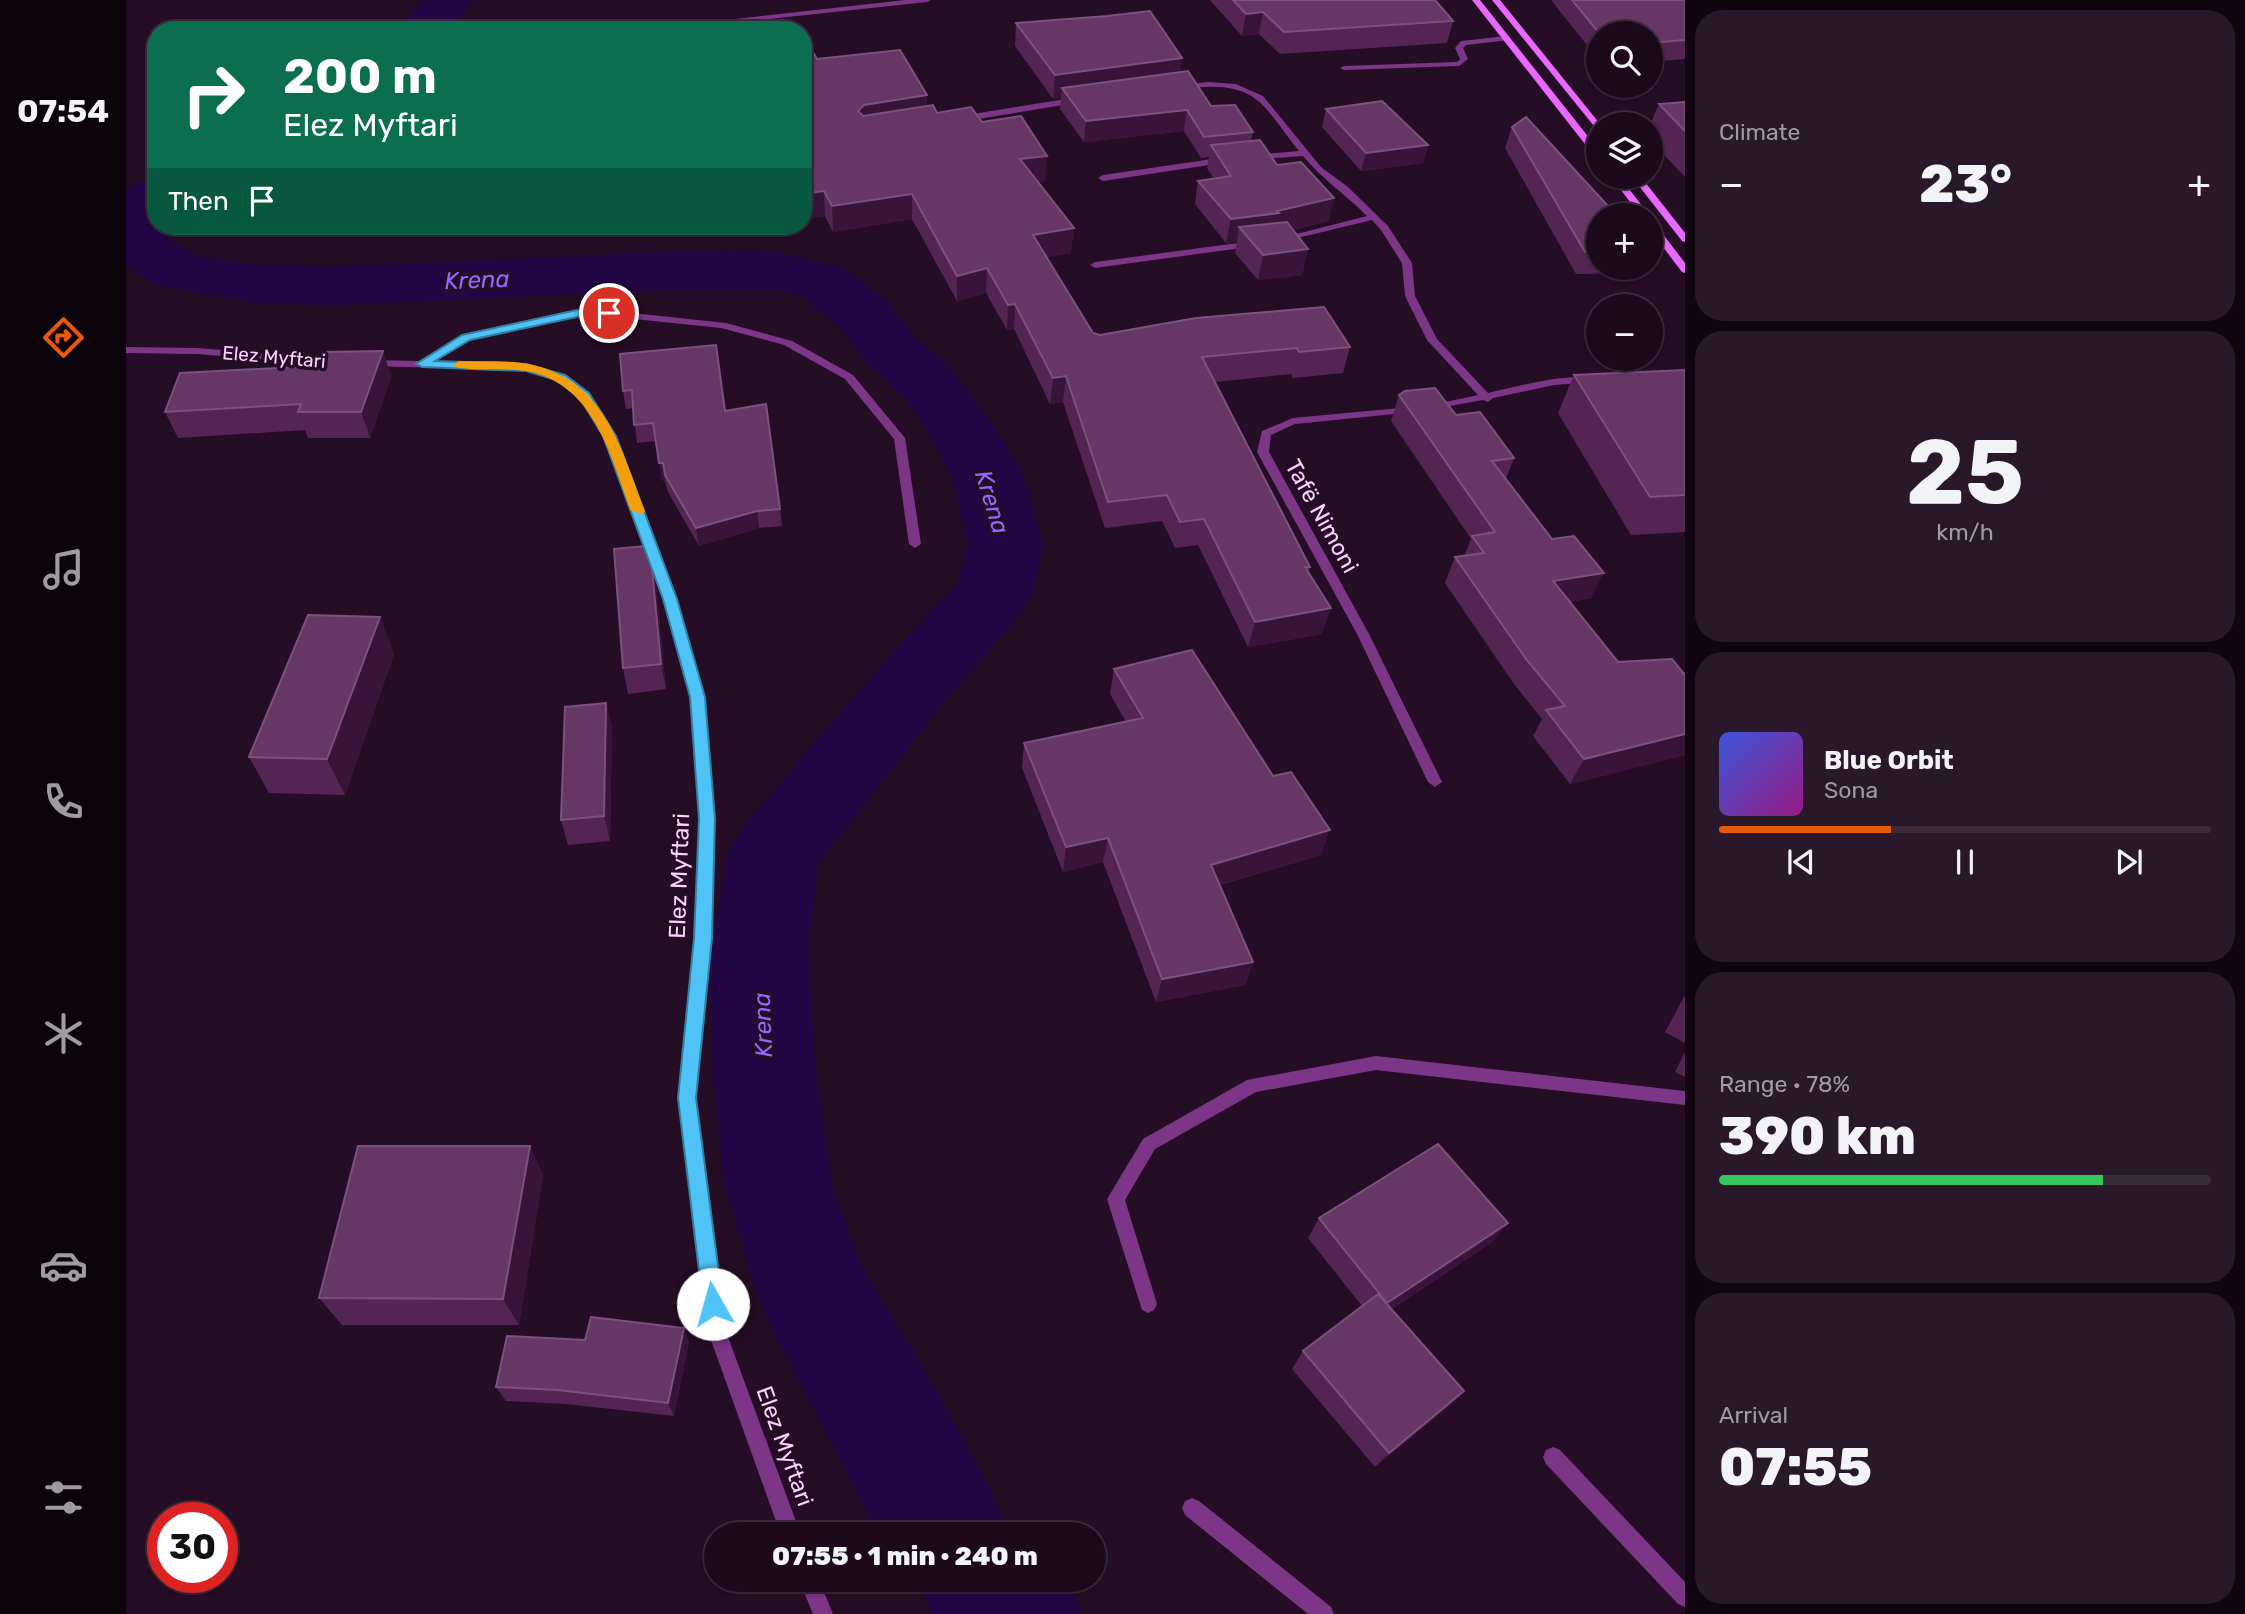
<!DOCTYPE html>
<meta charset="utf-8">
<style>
:root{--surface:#1c0a1c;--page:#291829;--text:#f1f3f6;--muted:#a09aa3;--line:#3a2b3b;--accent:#ea580c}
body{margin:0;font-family:Rubik,sans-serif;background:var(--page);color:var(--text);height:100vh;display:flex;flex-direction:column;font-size:26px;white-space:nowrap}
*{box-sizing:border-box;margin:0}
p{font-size:23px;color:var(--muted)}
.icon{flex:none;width:38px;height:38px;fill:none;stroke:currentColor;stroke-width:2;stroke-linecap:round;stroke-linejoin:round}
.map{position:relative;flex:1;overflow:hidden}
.panel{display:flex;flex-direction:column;gap:10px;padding:10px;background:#0f060f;width:560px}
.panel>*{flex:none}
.banner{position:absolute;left:21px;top:21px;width:665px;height:214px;border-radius:28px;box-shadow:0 2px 5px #0004,0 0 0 2px var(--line);background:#0b6e4f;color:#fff;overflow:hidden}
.controls{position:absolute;left:1460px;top:21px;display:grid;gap:14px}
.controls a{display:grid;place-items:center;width:77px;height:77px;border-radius:50%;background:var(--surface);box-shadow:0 2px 5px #0004,0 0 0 2px var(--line);font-size:35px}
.speed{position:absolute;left:21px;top:1502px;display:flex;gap:14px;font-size:35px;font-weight:700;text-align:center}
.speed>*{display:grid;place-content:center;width:91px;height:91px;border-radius:50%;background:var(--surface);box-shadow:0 2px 5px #0004,0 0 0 2px var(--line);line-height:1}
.speed .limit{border:10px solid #d22;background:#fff;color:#111}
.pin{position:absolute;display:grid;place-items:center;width:60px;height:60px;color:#fff;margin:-30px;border:4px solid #fff;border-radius:50%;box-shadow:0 2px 7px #0007}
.me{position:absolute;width:77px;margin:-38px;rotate:353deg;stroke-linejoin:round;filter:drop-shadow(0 0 5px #0008)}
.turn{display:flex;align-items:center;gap:24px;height:147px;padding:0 21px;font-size:32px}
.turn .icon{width:91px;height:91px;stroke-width:2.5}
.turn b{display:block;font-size:49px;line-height:60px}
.then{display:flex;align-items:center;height:66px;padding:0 21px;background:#0003;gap:14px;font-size:26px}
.big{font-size:52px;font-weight:800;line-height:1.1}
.panel .widget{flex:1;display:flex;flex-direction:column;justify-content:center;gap:10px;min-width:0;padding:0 24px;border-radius:28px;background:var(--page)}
.panel .dial{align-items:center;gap:0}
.dial b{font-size:91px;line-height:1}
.song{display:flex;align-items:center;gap:21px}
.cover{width:84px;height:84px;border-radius:10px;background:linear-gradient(135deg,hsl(230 70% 55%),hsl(310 70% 35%))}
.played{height:7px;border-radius:4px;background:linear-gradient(90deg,var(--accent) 35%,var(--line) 35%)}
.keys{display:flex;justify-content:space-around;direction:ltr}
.heat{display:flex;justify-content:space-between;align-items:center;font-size:38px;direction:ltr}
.charge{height:10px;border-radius:5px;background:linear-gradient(90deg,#34c759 78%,var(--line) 0)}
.trip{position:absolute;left:578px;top:1522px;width:402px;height:70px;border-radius:35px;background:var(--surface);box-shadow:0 2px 5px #0004,0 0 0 2px var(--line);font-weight:800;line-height:70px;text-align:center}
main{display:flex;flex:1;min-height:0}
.dock{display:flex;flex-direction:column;width:126px;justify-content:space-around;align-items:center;background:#0b040b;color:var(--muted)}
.dock .icon{width:49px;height:49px}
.dock .on{color:var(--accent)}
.dock b{font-size:32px;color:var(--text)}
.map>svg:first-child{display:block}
</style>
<main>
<nav class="dock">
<b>07:54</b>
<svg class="icon on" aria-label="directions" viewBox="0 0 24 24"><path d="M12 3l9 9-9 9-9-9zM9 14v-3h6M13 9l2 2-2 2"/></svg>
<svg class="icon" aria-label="music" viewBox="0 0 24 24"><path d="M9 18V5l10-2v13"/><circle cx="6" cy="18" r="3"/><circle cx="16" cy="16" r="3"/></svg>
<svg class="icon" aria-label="phone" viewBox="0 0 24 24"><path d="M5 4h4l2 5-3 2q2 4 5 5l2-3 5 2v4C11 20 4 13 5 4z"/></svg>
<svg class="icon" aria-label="climate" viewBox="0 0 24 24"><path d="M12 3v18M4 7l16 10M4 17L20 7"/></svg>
<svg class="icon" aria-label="car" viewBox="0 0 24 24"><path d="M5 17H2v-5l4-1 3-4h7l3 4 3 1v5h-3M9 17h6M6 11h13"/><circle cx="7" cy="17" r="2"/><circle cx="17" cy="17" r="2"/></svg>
<svg class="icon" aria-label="filters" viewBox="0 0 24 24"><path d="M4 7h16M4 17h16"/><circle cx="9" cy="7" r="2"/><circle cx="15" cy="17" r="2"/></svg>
</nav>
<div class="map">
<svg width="1559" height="1614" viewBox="0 0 1559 1614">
<rect width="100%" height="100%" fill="#250d25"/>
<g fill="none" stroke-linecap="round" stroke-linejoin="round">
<!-- river -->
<path fill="#230645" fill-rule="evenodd" d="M297,0H347L324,30H272Z
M30,178V226H44V240L71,256L131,265L206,267L536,252L646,251L720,269L759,300L789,337L827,371L867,424L900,480L917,544L908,592L897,611L821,698L692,864L682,943L688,1055L706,1184L735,1265L808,1386L865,1490L879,1526L900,1535H753L648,1334L631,1294L598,1184L586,1055V943L602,854L616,828L763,656L832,583L841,544L828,480L799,427L779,399L743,365L713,328L676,296L646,289L536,290L206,305L131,303L31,285L0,265V193L9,183Z
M777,1580H942L956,1614H805L794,1587Z"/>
<!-- service -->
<path fill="#7c3587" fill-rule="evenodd" d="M1380,36L1384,38L1383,40L1340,45L1337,48L1342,59L1333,66L1218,70L1214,68L1218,66L1331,62L1334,59L1329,48L1335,41Z"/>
<!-- minor -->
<path fill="#7c3587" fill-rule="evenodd" d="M779,0H805L801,2L541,30H512Z
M1083,82L1110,84L1137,96L1195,167L1222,187L1262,226L1286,263L1289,296L1311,339L1362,393C1383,388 1453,370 1468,380L1467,382L1428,385L1367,398L1362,402L1357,400L1301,410V406L1352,395L1301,340L1279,296L1276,263L1255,230L1246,220L1151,243V239L1241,216C1220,195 1195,178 1177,156L1124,160L1123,158L1127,155L1173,151C1161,137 1144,110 1131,100C1109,82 1078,87 1052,89L1048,87L1052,85Z
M952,97L955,98V102L834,122L830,119L834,116Z
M1100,157L1103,158V162L977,181L972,178L977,175Z
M1127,241L1130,242V246L969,268L964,265L969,262Z
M460,308L600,323L666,341L727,375L779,438L795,544L789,548L783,544L768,439L719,379L658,345L595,328L460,314L343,339L307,362L400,364L439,375L463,393L489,436L550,599L578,697L588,819L585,938L569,1098L599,1329L675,1535H655L581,1329L553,1098L569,938L574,819L564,697L538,599L477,436L455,397L431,379L399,370L241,366L236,363L241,360L293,361L336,335Z
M0,347L71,348L211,359L216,362L211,365L71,354L0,353Z
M1284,407L1288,408V412L1169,424L1145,435L1143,452L1243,634L1316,782L1309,787L1302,782L1231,634L1131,452L1136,431L1167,418Z
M1250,1056L1559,1091V1105L1250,1070L1130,1092L1029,1149L999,1200L1031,1304L1028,1310L1022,1313L1016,1310L981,1199L1017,1139L1121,1080Z
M1427,1447L1434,1450L1559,1582V1607L1552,1604L1420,1464L1417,1457L1420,1450Z
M1066,1498L1073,1501L1205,1607L1208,1614H1182L1059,1515L1056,1508L1059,1501Z
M673,1580H693L707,1614H687Z"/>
<!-- secondary -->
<path fill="#e968ff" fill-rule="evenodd" d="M1346,0H1354L1472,149V158L1469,157Z
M1366,0H1374L1474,124L1472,131Z
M1485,177H1494L1523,215H1514Z
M1506,177H1515L1559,233V242L1556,241Z
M1524,220L1527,221L1559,263V273L1556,272L1524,230Z"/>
</g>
<!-- wall -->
<path fill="#542553" d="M1084,0H1309L1327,21L1321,43L1154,54L1133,34L1116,36Z
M1425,0H1559V59L1524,62V33H1472V59Z
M890,23L1056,58L1054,72L1085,106L1127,132L1125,141L1151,165L1203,221L1167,230L1182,249L1176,275L1132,280L1109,253L1111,241L1100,243L1069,204L1072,181L1088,179L1081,168L1083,157L1075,158L1058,131L958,142L934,109L935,98L927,99L889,46Z
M677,35L691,59L801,95V106L811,113L856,122L919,181L912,182L945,253L921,257L967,333L974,335L1224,347L1217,373L1167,378L1165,374L1089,382L1184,567L1182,573L1196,634L1122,647L1072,545L1049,548L1036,521L979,528L937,402L924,404L888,329L881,330L860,293L831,301L786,219L707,232L699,216L684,218L677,206Z
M1559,102V177L1524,140V125L1533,104Z
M1200,109L1302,145L1297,163L1235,171L1196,127Z
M1386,127L1482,206L1472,215V268H1523L1521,273L1450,274L1379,148Z
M1524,243L1530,251L1524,265Z
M257,351L265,377L244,438H182L179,430L52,438L39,412L191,366Z
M494,354L599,411L654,509L656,526L633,528L573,546L542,492L539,481H536L530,441L511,443L507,408L500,409L497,391Z
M1559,370V532L1505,535L1432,413L1448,375Z
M1273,395L1330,415L1388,458L1380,479L1465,598L1444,602L1492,662L1559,675V755L1444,784L1407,736L1416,719L1388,684L1319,583L1329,557L1338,556L1345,539L1265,421Z
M525,558L530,584L540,689L502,694L497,668Z
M254,617L268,654L219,795L143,793L123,757Z
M988,669L1195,855L1094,885L1127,962L1119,985L1030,1002L977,862L937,872L896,768L898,743L1000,722L984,694Z
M480,703L486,728L484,841L442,845L435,820Z
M1559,995V1043L1539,1032Z
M1559,1052V1077L1549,1072Z
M404,1146L417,1176L393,1325H216L193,1298Z
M1193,1218L1366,1242L1266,1309L1338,1391L1322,1407L1249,1467L1166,1369L1177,1351L1236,1306L1182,1238Z
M459,1340L563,1342L548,1416L440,1404L380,1401L370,1387Z"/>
<!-- shaded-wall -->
<path fill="#391439" d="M1137,12L1133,34L1116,36L1120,14Z
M1056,58L1053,82L936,88L935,98L927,99L929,75Z
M801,95V119L739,129L732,111L738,105Z
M1061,110L1058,131L958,142L960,121Z
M1302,145L1297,163L1235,171L1240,153Z
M921,156L919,181L893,184L894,159Z
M698,191L699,216L684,218L683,193Z
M786,194V219L707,232L706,206Z
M1208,198L1203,221L1148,234L1113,227L1111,241L1100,243L1105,219L1151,211Z
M948,228L945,253L905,260L907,235Z
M1182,249L1176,275L1132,280L1137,255Z
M861,268L860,293L831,301V276Z
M889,304L888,329L881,330L882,305Z
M257,351L265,377L244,438L235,412Z
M940,376L937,402L924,404L927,378Z
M533,463H537L539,481H536Z
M631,511L633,528L573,546L570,528Z
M525,558L530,584L540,689L535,664Z
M1478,573L1465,598L1415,607L1427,581Z
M1205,608L1196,634L1122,647L1129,622Z
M254,617L268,654L219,795L201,759Z
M480,703L486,728L484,841L478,816Z
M1559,734V755L1444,784L1458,759Z
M1204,830L1195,855L1079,889L1085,865Z
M982,838L977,862L937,872L940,847Z
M1127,962L1119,985L1030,1002L1036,979Z
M404,1146L417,1176L393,1325L377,1299Z
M1382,1223L1366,1242L1248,1321L1261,1303Z
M558,1328L563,1342L548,1416L542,1403Z
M1338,1391L1322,1407L1249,1467L1263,1453Z"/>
<!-- building -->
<path fill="#663765" stroke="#7d507e" stroke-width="2" d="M1107,0H1309L1327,21L1158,32L1137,12L1120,14Z
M1446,0H1559V40L1524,43V33H1473Z
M1024,11L1056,58L929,75L890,23L981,16Z
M677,35L691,59L774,50L801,95L738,105L732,111L737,116L807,105L811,113L845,107L856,122L895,116L921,156L894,159L948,228L907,235L967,333L974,335L1070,318L1198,307L1224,347L1173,352L1171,348L1076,357L1184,567H1179L1205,608L1129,622L1078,519L1054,522L1041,495L982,502L940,376L927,378L889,304L882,305L861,268L831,276L786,194L706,206L698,191L683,193L677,183Z
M1062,71L1085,106L1109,105L1127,132L1078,137L1061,110L960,121L936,88Z
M1256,101L1302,145L1240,153L1200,109Z
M1559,102V131L1533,104Z
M1400,117L1482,206H1498L1505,215H1472V252H1459L1386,127Z
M1134,140L1151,165L1175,162L1208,198L1151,211L1153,213L1105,219L1072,181L1105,176L1085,145Z
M1161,222L1182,249L1137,255L1113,227Z
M1524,243L1530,251H1524Z
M590,345L599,411L640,404L654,509L631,511L570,528L539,475L537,463H533L527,423L508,425L506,390L497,391L494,354Z
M257,351L235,412H172L175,404L39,412L54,373L191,366L196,352Z
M1559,370V495L1524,497L1448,375Z
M1309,388L1330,415L1354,412L1388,458L1366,461L1426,539L1448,536L1478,573L1427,581L1492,662L1546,659L1559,675V734L1458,759L1420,710L1439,706L1400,659L1329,557L1358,553L1346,536L1369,532L1273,395L1279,391Z
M520,546L525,558L535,664L497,668L488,549Z
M182,615L254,617L201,759L123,757Z
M1066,650L1147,776L1165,772L1204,830L1085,865L1127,962L1036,979L982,838L940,847L898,743L1017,718L988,669Z
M480,703L478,816L435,820L439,707Z
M1312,1144L1382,1223L1261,1303L1193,1218Z
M232,1146H404L377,1299L193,1298Z
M1252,1294L1338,1391L1263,1453L1177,1351Z
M465,1317L558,1328L542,1403L432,1390L370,1387L381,1336L459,1340Z"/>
<!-- route -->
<path fill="#4fc3f7" stroke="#337fa1" stroke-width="2" d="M460,308L489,313L483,316L460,315L344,340L309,361L400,364L439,375L463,393L490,436L551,599L579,697L589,819L586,938L570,1098L597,1304L594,1311L587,1314L580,1311L577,1304L552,1098L568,938L573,819L564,697L537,599L477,436L454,398L430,380L400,371L296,367L290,364L336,335Z"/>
<!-- slow -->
<path fill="#f59e0b" d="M333,361C356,362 381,360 403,364C479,380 494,446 519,511L517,514L505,511C484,455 468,383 400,371C377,367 352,372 329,367L327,365Z"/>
<g text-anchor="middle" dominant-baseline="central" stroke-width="7" stroke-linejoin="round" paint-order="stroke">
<!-- far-street labels -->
<g font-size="19" fill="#fcd1ff" stroke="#250d25">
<text transform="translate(148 357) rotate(5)">Elez Myftari</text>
</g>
<!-- street labels -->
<g font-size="23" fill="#fcd1ff" stroke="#250d25">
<text transform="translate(1196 516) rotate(61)">Tafë Nimoni</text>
<text transform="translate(553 876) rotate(-88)">Elez Myftari</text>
<text transform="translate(659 1446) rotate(70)">Elez Myftari</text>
</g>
<!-- water labels -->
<g font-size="24" font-style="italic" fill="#9467ff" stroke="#250d25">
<text transform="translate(351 280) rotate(-2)">Krena</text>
<text transform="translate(866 502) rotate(73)">Krena</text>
<text transform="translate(637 1025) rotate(-92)">Krena</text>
</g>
</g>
</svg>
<div class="controls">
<a><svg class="icon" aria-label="search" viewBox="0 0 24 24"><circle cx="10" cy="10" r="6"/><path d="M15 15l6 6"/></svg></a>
<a><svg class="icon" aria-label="layers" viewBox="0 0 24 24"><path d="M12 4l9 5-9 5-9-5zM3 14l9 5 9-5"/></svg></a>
<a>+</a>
<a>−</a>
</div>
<div class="speed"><div class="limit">30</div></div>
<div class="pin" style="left:483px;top:313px;background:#d93025"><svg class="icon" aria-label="arrive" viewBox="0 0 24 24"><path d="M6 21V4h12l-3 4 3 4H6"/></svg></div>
<svg class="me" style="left:587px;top:1304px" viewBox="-20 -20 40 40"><circle r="19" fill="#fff"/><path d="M0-13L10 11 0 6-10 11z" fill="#4fc3f7"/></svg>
<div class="trip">07:55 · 1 min · 240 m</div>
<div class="banner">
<div class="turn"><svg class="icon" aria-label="right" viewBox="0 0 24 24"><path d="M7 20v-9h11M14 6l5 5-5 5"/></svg><div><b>200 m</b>Elez Myftari</div></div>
<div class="then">Then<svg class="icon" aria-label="arrive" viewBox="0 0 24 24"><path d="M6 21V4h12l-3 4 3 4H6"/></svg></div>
</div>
</div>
<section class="panel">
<div class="widget"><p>Climate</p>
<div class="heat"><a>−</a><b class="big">23°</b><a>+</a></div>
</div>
<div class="widget dial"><b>25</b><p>km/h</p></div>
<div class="widget">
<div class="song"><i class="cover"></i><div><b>Blue Orbit</b><p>Sona</p></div></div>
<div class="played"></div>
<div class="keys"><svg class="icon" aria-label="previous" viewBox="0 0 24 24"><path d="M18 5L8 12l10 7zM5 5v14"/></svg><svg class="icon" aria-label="pause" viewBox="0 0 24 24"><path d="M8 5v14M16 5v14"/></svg><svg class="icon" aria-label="next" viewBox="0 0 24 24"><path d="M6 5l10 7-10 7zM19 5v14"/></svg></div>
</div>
<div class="widget"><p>Range · 78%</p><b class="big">390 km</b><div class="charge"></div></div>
<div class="widget"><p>Arrival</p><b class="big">07:55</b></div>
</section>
</main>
